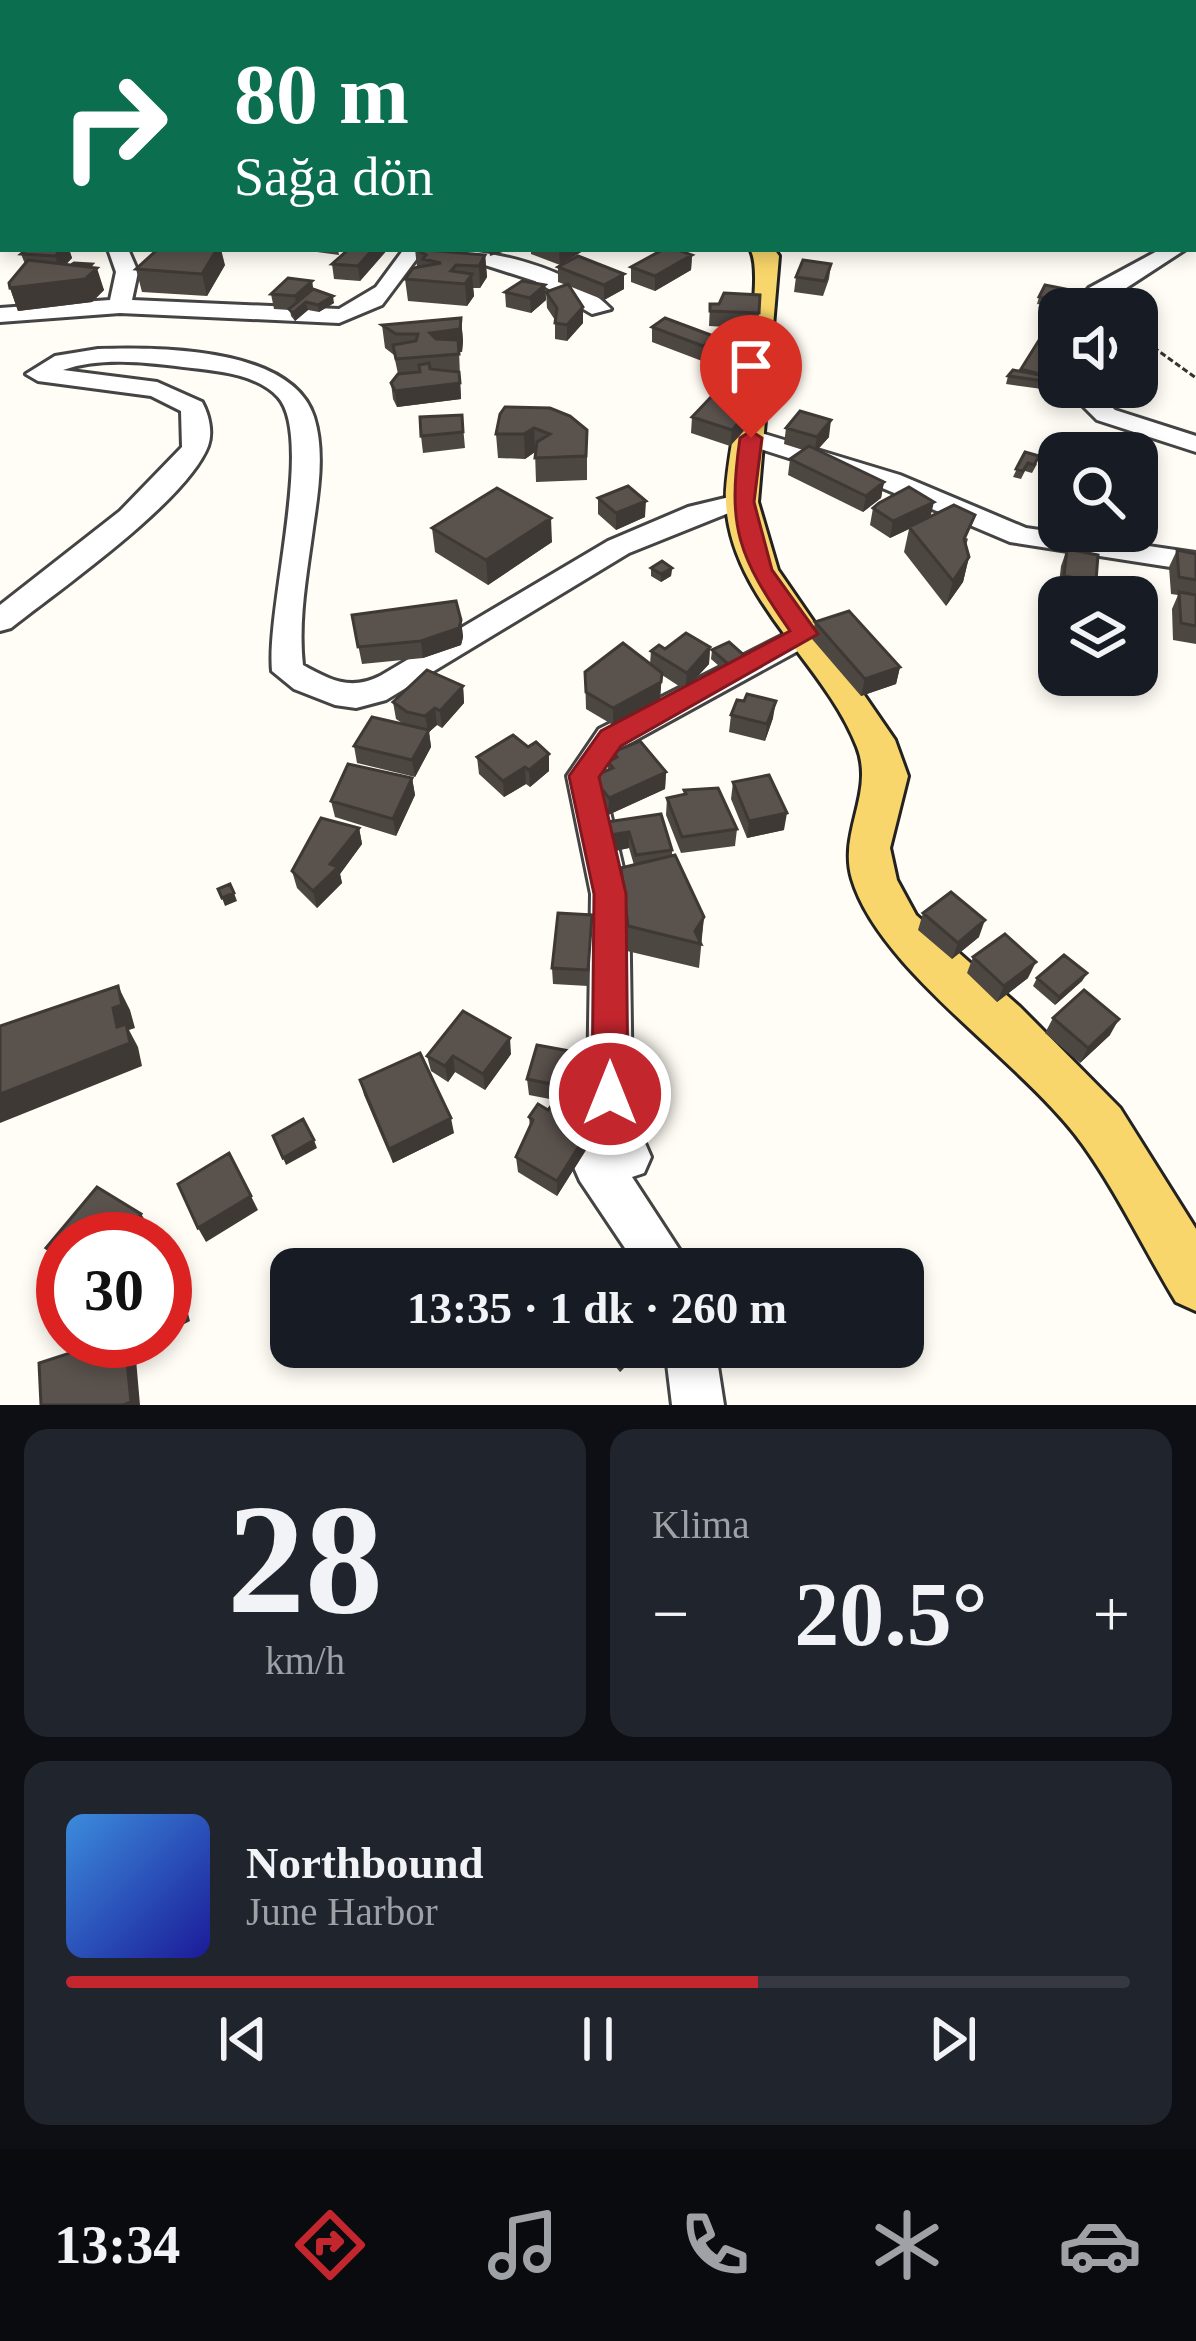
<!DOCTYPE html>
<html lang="tr">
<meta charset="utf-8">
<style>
:root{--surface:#171b24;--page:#20242c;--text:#f1f3f6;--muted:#9ea1a6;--line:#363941;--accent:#c4262e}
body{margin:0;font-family:Georgia,serif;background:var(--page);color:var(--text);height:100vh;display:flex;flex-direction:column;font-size:45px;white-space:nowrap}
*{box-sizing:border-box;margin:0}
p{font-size:39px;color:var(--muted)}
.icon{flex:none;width:66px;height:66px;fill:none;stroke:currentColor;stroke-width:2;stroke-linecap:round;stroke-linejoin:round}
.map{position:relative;height:1405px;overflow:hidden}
.side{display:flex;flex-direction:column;gap:24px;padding:24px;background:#0d0f14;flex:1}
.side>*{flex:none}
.top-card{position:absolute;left:0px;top:0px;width:1197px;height:252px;box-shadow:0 6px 18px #0003;background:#0b6e4f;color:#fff;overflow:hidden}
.fabs{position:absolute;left:1038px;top:288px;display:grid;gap:24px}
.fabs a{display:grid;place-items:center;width:120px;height:120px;border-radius:24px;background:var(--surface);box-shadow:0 6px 18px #0003;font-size:60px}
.speed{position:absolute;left:36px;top:1212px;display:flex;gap:24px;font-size:60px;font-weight:700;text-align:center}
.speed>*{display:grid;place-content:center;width:156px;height:156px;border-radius:50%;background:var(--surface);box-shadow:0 6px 18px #0003;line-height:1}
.speed .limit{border:18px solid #d22;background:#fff;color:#111}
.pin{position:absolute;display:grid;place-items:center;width:102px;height:102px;color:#fff;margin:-123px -51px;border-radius:50% 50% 50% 0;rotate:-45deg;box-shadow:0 0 12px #0007}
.pin .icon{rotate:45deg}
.me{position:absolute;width:132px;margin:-66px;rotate:0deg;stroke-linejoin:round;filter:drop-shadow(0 0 9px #0008)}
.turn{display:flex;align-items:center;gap:42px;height:252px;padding:0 36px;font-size:54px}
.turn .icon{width:156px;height:156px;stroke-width:2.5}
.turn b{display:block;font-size:84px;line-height:102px}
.big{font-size:90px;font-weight:700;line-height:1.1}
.side .tile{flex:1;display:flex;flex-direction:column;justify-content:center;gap:18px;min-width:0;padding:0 42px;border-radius:24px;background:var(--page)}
.side .dial{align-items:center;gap:0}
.dial b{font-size:156px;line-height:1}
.song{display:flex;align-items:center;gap:36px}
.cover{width:144px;height:144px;border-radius:18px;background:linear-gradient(135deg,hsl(210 70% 55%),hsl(240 70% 35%))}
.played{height:12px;border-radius:6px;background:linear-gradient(90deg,var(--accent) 65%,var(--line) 65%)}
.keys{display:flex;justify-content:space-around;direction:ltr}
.heat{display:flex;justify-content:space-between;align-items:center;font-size:66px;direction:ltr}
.side .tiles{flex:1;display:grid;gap:24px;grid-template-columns:1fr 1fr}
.tile:last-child{grid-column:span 2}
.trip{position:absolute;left:270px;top:1248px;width:654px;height:120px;border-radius:24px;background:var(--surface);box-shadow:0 6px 18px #0003;font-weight:700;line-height:120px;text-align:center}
.dock{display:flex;height:192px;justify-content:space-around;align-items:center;background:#090b0e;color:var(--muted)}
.dock .icon{width:84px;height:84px}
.dock .active{color:var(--accent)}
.dock b{font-size:54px;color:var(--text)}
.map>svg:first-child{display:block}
</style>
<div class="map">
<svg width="1196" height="1405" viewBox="0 0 1196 1405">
<rect width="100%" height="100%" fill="#fffdf5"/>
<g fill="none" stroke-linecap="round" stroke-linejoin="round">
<!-- minor casing -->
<g stroke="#444" stroke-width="6">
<path id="minor" d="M990,0H1006L1008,3H992Z
M0,44H3V54H0Z
M3,207V219L0,220V208Z
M108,249H128L138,272L132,300L339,309L376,287L404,249H424L382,305L339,323L120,313L0,322V308L110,300L116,272Z
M435,249C492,249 570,267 611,309L592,314L535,281Z
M1161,249H1186L1094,309H1071L1089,288Z
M98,349C158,347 292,347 314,417C325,452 318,493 313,528C307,574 298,619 303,665C330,680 350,691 380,676L608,541L688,507L742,494L756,502L629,553L386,700L356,708L335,705L294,689L272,671C266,608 315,438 278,397C258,375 220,371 192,368C150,363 103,356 63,370L157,382L202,402C209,415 213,432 208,446C187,501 59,590 11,628L0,631V605L120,511L182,447L181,411L151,396L38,381L26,374L55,356Z
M1064,387H1090L1115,410L1196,436V452L1097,420Z
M751,430L900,475L1026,528L1196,553V571L1010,542L880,487L742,443L738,438Z
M805,624L816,627L821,634L816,641L623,747L602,777L629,894L632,1094L617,1125L644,1141L651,1157L644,1173L632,1177L692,1269H639L580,1181L573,1165L579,1152L567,1133L588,1091L591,894L567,776L599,729Z
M665,1347H715L724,1405H672Z"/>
</g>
<!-- major casing -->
<g stroke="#222" stroke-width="6">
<path id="major" d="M553,0H632L551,3Z
M0,23H3V33H0Z
M750,249H774L779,256L758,502L778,570L895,740L908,776L890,848L897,880L916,915L1020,1007L1120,1108L1196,1229V1311L1176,1302C1145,1251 1118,1194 1083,1145C1024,1062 879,971 852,879C838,832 875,793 857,747C824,662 730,599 726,501C724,452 770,281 750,249Z"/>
</g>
<!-- highway casing -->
<g stroke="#222" stroke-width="6">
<path id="highway" d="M0,0H224L3,3L0,9Z
M230,0H340L228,3Z
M427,0H512L425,3Z"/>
</g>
<!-- path -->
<path stroke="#333" stroke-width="3" stroke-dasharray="6 3" stroke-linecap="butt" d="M1146,342L1196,378"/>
<!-- minor -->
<use href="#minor" fill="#fff" fill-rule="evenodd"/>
<!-- major -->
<use href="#major" fill="#f9d66b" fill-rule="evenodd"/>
<!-- highway -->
<use href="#highway" fill="#f5a25d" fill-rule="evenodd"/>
</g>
<!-- wall -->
<path fill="#4d4742" d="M1173,0H1196V67L1194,68V3H1172Z
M1194,78H1196V168L1194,167Z
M0,174L3,175V201L0,200V189L2,188H0Z
M27,249H69L72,258L66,264L93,267L104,290L92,302L18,311L10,288L25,264L21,254Z
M302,249H338L339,255L302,250Z
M349,249H388L360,281L334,279L332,264Z
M415,249L485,255L487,277L480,288H473L474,296L467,306L408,301L405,279L417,267Z
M531,249H586L560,265L531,254Z
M656,249H690L684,252L692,255L691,270L655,291L631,282V267L661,251Z
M831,264L829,279L823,296L794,292L796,277Z
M225,265L207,296L142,292L136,269Z
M558,267L624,274V289L604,300L569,286L583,323L567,341L555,339V320L547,308L546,292L566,285L558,282Z
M312,281L313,289L334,303L319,312L308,310L295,321L291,316L290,310L274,309L271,294Z
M545,285L546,300L531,313L506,307L505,292Z
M1071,290L1064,309L1037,304L1039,297Z
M760,295L758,329L709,326L710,304H719Z
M461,318L463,341L462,352H459L461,399L397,407L393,399L391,383L398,374L394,355L385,348L382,325Z
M652,327L716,337L714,352L702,361L652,342Z
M1059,343V353L1045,376L1042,389L1006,384L1008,376L1020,371L1021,369Z
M755,351L752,404L740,403L739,381L723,380L725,364Z
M550,408L587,430V480L536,482L535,452L525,459L498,458L496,434Z
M462,415L465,448L423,453L421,436Z
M692,417L750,424L730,446L691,433Z
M786,428L829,437L817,450L884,482L881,498L863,512L788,475L790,459L803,450L784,444Z
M1025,452L1037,464L1032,473L1025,471L1021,479L1013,477Z
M598,498L645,517L616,530L598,514Z
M873,508L931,516L968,539L966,545L969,557L963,582L946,606L904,552L909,529L890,538L870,525Z
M432,528L552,542L488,585L435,552Z
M1067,549L1096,581L1091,597L1058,592L1061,566Z
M1177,550L1196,554V644L1173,640L1172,609L1178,595L1171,594L1169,567Z
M651,568H672L671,576L661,582L651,576Z
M352,615L461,620L463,637L461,645L423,658L362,664Z
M815,622L900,667L896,684L861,696L812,639Z
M710,647L709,664L685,690L662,675L660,699L613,725L586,709L585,672L650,664L651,651Z
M712,650L745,656L744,664L727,673L711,659Z
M463,686L464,703L442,728L437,725L429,732L431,747L415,777L357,763L354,746L402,723L396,719L393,702Z
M744,701L773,718L765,741L729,732L731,715Z
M528,747L549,754V771L530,787L526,784L504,797L479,774L477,757Z
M613,752L666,772L665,789L608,815L592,794V777L608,770V762L613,759Z
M412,778L415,795L396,836L335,817L331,801Z
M733,782L784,830L747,838L731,799Z
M684,790L737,829L735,846L681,853L666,815L667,798L684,795Z
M607,822L672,850V856L704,917L699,968L627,951L620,892L621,868L634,865L629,848L610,852L607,839Z
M359,828L362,844L340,874L342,883L317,908L297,888L292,871Z
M923,913L979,937L952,959L918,930Z
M592,915L588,986L553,984L552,968Z
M973,957L1028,978L997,1002L967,973Z
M1087,973L1082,981L1055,1005L1033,986L1037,978Z
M1053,1018L1110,1035L1080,1063L1045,1033Z
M511,1054L485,1090L455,1072L448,1082L431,1071L427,1056Z
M602,1057L601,1073L598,1087L581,1083L576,1104L529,1095L527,1079Z
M360,1080L454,1133L393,1163L364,1095Z
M548,1110L591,1127V1142L557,1196L518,1172L516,1157L530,1128L529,1117Z
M97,1187L141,1214L150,1228L141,1239H63V1265L57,1261L46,1248Z
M599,1347H644L620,1372Z"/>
<!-- shaded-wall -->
<path fill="#3f3936" d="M3,59V80L0,82V61Z
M3,128V169L0,170V143L2,142L0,130Z
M62,249H69L72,258L60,271L55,256Z
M217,249H221L225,265L207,296L202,274Z
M373,249H388L360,281L358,266Z
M489,249H512L490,256Z
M559,249H586L560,265Z
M485,255L487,277L480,288L479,266Z
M692,255L691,270L655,291V276Z
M92,264L94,271L97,268L104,290L92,302L18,311L10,288Z
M472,274L474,296L467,306L465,284Z
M624,274V289L604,300V285Z
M312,281L314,296L306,303L308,310L295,321L293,313L297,310L295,296Z
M545,285L546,300L531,313L530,298Z
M333,296L334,303L319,312L318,305Z
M583,307V323L567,341V325Z
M461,318L463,341L462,352H459L461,377L459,353L432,356L430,333Z
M716,337L714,352L702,361L703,346Z
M460,383L461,399L397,407L395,391Z
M752,408L750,424L730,446L732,430Z
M831,420L829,437L814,454L817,437Z
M534,428L535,452L525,459L524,434Z
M884,482L881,498L863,512L866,496Z
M646,501L645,517L616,530V513Z
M934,502L930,519L890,538L893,521Z
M551,518L552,542L488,585L486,560Z
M969,557L963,582L946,606L953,581Z
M672,568L671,576L661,582V574Z
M461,620L463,637L461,645L423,658L421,641Z
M710,647L709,664L685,690L687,673Z
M745,656L744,664L727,673L728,664Z
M900,667L896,684L861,696L865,679Z
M661,682L660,699L613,725V708Z
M463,686L464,703L442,728L440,711Z
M776,701L773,718L765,741L767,724Z
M435,708L437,725L429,732L431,747L415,777L412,760L428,732L425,716Z
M549,754V771L530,787L529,770Z
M525,767L526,784L504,797L503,781Z
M666,772L665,789L608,815L609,798Z
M412,778L415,795L396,836L393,819Z
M787,813L784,830L747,838L749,821Z
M359,828L362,844L340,874L342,883L317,908L313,891L330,864Z
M629,832V848L610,852V835Z
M234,893L237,901L225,906L222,898Z
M704,917L701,942L695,931Z
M985,920L979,937L952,959L958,943Z
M1036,962L1028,978L997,1002L1004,986Z
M1087,973L1082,981L1055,1005L1059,997Z
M118,986L130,1010L135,1028L129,1030L138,1047L142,1066L0,1123V1094L117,1027L113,1008Z
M1119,1019L1110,1035L1080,1063L1088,1048Z
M510,1038L511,1054L485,1090L483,1074Z
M453,1056L455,1072L448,1082L445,1066Z
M581,1068V1083L576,1104V1089Z
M451,1118L454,1133L393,1163L389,1149Z
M591,1127V1142L557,1196V1181Z
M314,1140L317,1148L286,1165L283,1158Z
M251,1196L258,1210L206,1242L198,1228Z
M141,1214L150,1228L141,1239H121Z
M169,1262L178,1275L190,1321L165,1334Z
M125,1341H129L135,1348L140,1405H123Z
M633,1347H644L620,1372L621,1360Z"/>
<!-- building -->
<path fill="#5a524d" stroke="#3f3936" stroke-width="3" d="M721,0H768L772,3H723Z
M1176,0H1196V11L1194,10V3H1182Z
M27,249H62L55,256L21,254Z
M158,249H217L202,274L136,269Z
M349,249H373L358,266L332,264Z
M415,249L485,255L479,266L456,265L451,271L472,274L465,284L405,279L413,268L441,263L423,259L426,255Z
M664,249H675L692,255L655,276L631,267Z
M578,256L624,274L604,285L558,267Z
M28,260L97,268L85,279L10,288L9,283Z
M803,260L831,264L825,281L796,277Z
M74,263L92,264L89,267L71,265Z
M288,278L312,281L295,296L271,294Z
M522,281L545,285L530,298L505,292Z
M568,284L583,307L567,325L555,323L557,308L546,292Z
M1045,285L1071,290L1066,302L1039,297Z
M313,289L333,296L318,305L306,302L293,313L289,309Z
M724,293L760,295L759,313L710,311V304H719Z
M461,318L460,329L430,333L436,339L458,340L459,354L396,359L393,345L416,341L418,334H396L382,325Z
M665,318L716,337L703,346L652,327Z
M1041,337L1059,343V348L1043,375L1021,369Z
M729,349L755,351L754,366L725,364Z
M429,363L430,369L459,372L460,383L395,391L391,383L398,374L420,372L419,365Z
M1013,370L1045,376L1044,381L1008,376Z
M739,379L752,380L753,396L740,395Z
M712,396L752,408L732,430L692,417Z
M505,407L550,408L570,416L587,430L586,456L535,458L537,442L550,434L534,428L524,434H496L500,414Z
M800,411L831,420L817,437L786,428Z
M462,415L463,432L421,436L420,417Z
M809,446L884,482L866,496L790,459Z
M1025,452L1039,456L1034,465L1028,463L1023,471L1016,469Z
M628,486L646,501L616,513L598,498Z
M909,487L934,502L893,521L873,508L879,503Z
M497,488L551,518L486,560L432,528Z
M954,505L975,515L964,539L969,557L953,581L909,527Z
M1067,549L1098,555L1096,581L1064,576Z
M1177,550L1196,554V580L1179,577Z
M662,561L672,568L661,574L651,568Z
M1179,592L1196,595V626L1181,623Z
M456,601L461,620L459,628L421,641L358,647L352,615Z
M849,611L900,667L865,679L815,622Z
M686,633L710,647L687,673L651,651L659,645L665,649Z
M729,642L745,656L728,664L712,650Z
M623,643L662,673L661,682L613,708L586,692L585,672Z
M427,670L463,686L440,711L435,708L425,716L407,712L393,702Z
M747,694L776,701L767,724L731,715L737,700L744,701Z
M372,717L429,730L412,760L354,746Z
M513,735L528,747L536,742L549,754L529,770L525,767L503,781L477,757Z
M640,741L666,772L609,798L592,777L613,768L608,762L617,757L613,752Z
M348,764L412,778L393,819L331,801Z
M769,775L787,813L749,821L733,782Z
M718,788L737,829L682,837L667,798L686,794L684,790Z
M661,814L672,850L636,855L629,832L610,835L607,822Z
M321,818L359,828L330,864L338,867L313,891L292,871Z
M675,855L704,917L695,931L701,944L628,926L621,868Z
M230,884L234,893L222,898L218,889Z
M951,892L985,920L958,943L923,913Z
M558,913L592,915L588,970L552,968Z
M1005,934L1036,962L1004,986L973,957Z
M1064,955L1087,973L1059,997L1037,978Z
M118,986L122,1005L113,1008L117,1027L126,1024L130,1043L0,1094V1026Z
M1084,990L1119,1019L1088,1048L1053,1018Z
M463,1011L510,1038L483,1074L453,1056L445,1066L427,1056Z
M537,1045L602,1057L598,1071L581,1068L576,1089L527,1079Z
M420,1053L451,1118L389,1149L360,1080Z
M538,1104L548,1110L552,1105L591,1127L557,1181L516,1157L533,1120L529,1117Z
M303,1119L314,1140L283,1158L273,1136Z
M229,1153L251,1196L198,1228L178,1184Z
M97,1187L141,1214L121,1239H63V1259L46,1248Z
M169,1262L181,1308L165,1316V1264Z
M107,1341H125L131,1402L123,1405H41L39,1363Z
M610,1347H633L621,1360Z"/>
<!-- route -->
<path fill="#c4262e" stroke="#7f191e" stroke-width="3" d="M751,431L762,438L754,502L772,570L818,634L621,746L599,777L626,894L628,1094L623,1106L610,1111L597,1106L592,1094L594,894L569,776L601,731L790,631C738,556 727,528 740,438Z"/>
</svg>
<div class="fabs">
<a><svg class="icon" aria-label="sound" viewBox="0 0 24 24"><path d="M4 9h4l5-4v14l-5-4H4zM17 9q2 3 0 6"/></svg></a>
<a><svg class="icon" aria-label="search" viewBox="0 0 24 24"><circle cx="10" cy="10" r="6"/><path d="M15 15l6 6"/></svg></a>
<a><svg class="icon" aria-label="layers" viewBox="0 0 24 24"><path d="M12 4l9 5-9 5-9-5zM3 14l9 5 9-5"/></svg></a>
</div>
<div class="speed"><div class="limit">30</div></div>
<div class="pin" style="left:751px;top:438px;background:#d93025"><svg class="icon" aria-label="arrive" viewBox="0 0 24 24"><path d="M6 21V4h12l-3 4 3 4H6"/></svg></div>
<svg class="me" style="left:610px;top:1094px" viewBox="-20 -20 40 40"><circle r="17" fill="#c4262e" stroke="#fff" stroke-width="3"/><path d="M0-11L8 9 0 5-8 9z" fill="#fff"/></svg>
<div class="trip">13:35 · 1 dk · 260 m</div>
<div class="top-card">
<div class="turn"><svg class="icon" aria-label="right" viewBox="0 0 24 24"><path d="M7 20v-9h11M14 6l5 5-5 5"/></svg><div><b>80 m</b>Sağa dön</div></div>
</div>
</div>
<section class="side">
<div class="tiles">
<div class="tile dial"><b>28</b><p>km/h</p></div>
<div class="tile"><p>Klima</p>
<div class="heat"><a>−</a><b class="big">20.5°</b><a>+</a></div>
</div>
<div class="tile">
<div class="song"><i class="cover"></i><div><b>Northbound</b><p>June Harbor</p></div></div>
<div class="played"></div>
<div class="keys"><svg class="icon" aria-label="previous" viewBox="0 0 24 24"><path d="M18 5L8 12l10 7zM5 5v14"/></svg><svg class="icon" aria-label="pause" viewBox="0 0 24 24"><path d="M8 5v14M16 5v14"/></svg><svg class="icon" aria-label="next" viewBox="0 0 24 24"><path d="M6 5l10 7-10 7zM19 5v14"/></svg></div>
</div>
</div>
</section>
<nav class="dock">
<b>13:34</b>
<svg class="icon active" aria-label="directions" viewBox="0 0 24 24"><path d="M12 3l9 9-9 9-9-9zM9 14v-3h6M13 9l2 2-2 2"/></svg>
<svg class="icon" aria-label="music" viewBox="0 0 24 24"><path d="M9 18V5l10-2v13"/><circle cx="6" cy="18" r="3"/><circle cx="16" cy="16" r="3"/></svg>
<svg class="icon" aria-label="phone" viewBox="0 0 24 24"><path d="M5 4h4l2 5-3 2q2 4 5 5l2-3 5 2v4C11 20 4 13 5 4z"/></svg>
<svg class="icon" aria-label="climate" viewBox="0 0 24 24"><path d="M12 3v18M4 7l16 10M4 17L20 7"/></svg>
<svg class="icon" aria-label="car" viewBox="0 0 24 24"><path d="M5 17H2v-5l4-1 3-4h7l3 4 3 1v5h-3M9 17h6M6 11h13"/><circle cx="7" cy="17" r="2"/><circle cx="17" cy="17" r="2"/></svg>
</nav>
